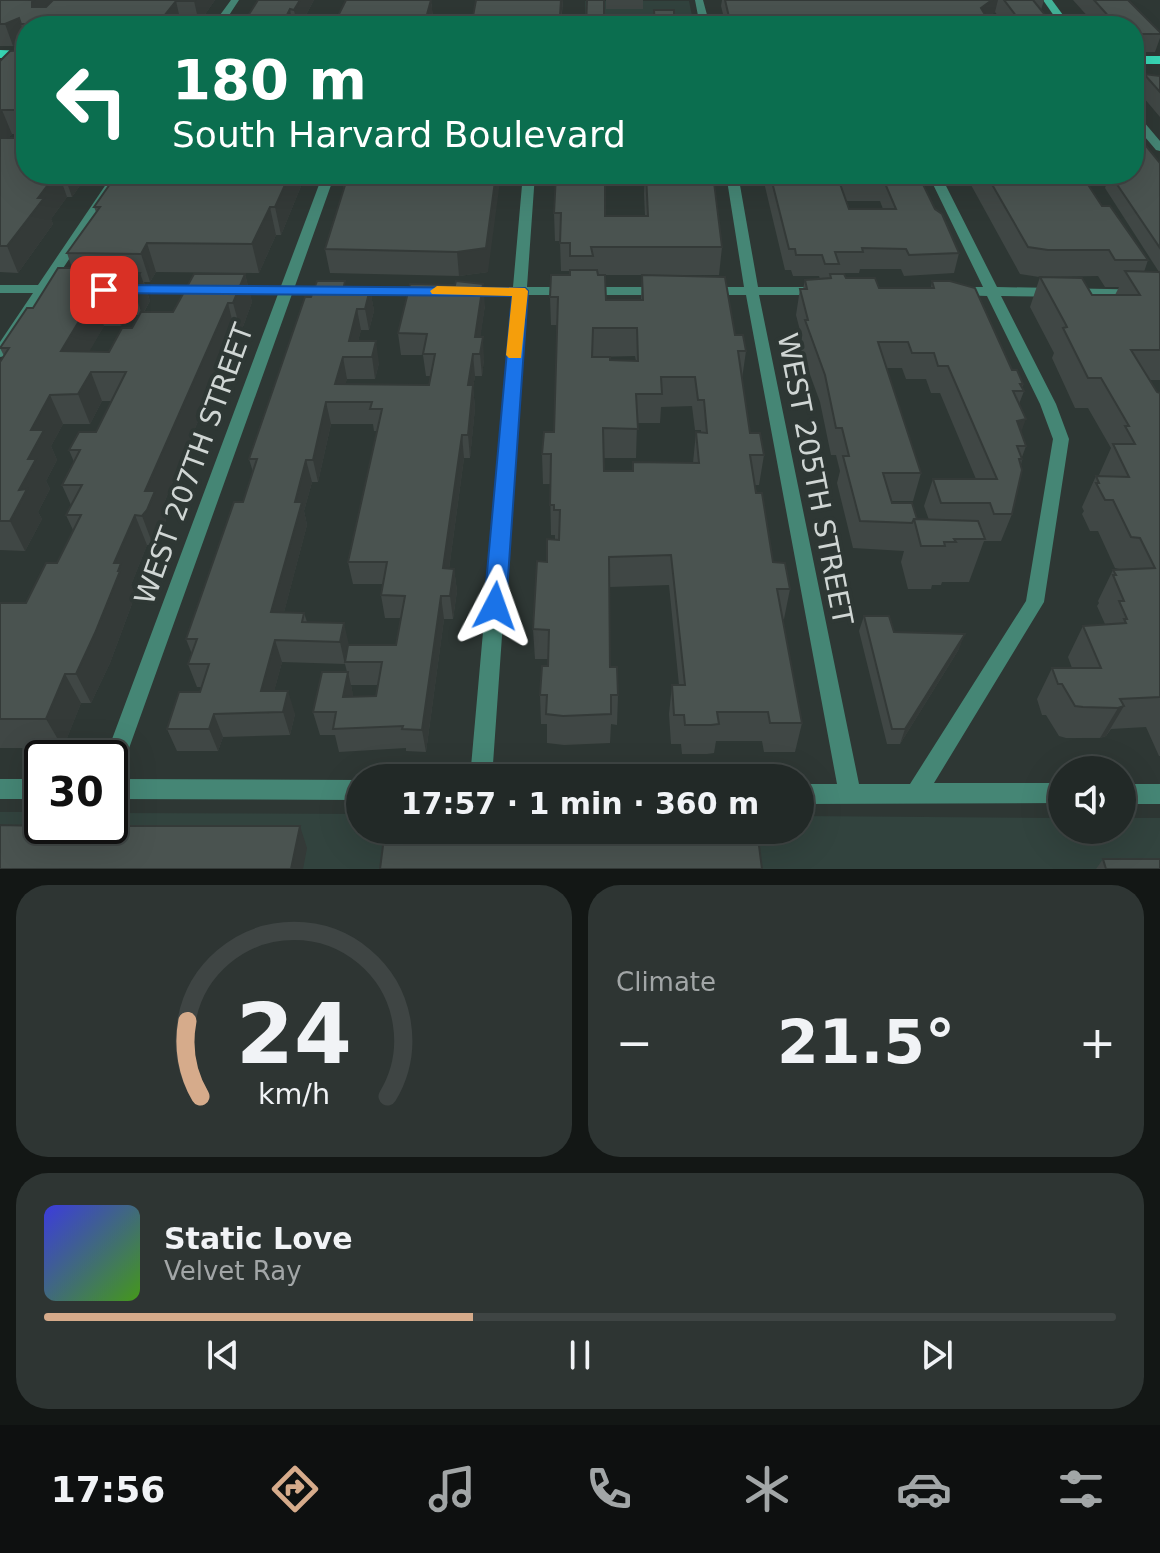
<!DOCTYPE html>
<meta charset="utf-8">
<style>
:root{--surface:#222927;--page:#2e3533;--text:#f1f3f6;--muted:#a2a6a7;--line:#3f4544;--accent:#d6ab8b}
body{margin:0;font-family:"DejaVu Sans",sans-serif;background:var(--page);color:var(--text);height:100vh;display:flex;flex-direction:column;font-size:30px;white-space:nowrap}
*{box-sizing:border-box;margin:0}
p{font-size:26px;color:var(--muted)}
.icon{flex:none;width:44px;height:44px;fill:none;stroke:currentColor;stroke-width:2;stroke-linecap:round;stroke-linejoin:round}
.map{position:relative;height:869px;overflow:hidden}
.side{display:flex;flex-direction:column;gap:16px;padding:16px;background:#131715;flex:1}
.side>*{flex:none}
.hud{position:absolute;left:16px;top:16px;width:1128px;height:168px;border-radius:32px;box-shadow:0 8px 32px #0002,0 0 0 2px var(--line);background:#0b6e4f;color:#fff;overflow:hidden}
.fabs{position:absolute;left:1048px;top:756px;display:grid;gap:16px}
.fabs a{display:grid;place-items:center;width:88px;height:88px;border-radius:50%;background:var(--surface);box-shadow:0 8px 32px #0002,0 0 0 2px var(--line);font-size:40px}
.speed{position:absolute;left:24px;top:740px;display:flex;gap:16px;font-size:40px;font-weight:700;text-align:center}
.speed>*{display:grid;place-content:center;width:104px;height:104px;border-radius:50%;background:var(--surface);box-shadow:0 8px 32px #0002,0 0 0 2px var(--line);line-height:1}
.speed .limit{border:4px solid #111;border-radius:12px;background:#fff;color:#111}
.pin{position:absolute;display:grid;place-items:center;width:68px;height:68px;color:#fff;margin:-34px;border-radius:16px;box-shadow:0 4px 12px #0006}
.me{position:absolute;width:88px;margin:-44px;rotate:4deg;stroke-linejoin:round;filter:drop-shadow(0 0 6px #0008)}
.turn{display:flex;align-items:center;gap:28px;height:168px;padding:0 24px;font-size:36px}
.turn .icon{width:104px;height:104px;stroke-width:2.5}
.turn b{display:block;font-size:56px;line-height:68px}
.big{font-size:60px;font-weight:700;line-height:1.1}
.side .widget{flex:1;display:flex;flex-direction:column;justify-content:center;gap:12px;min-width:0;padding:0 28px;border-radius:32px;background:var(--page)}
.side .dial{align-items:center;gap:0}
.dial svg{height:208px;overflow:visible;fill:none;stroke:var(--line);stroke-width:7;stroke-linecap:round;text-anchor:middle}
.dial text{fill:var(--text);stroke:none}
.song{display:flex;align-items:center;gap:24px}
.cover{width:96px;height:96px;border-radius:12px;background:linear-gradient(135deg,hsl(240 70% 55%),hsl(100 70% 35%))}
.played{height:8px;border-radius:4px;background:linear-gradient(90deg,var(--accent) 40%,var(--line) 40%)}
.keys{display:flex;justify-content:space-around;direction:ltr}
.heat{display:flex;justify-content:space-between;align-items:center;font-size:44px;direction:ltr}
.side .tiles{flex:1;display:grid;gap:16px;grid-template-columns:1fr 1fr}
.widget:last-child{grid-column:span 2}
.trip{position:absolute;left:346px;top:764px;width:468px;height:80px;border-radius:40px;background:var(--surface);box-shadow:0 8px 32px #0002,0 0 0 2px var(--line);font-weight:700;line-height:80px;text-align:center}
.tabs{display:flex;height:128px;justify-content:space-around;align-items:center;background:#0e1010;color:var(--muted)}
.tabs .icon{width:56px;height:56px}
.tabs .active{color:var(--accent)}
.tabs b{font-size:36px;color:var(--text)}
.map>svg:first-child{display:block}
</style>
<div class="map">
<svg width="1160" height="869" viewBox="0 0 1160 869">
<rect width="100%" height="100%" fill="#2e3734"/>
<!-- built -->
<path fill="#32433e" d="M585,1H689L694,26H585Z
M0,812H42V826H110V813L360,814V830H800V816L1062,818V830H1122V818H1160V869H0Z"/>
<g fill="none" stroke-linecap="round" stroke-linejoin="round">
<!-- minor -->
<path fill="#458675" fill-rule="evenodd" d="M231,0H239L222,26H212Z
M695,0H703L710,26H700Z
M26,43V50L22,49V45Z
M1134,114L1138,115L1160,141V151L1156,150L1134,124Z
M113,174H125L52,285H66L73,289L66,293H47L5,356L0,357V342L33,293H0V285H38Z
M323,174H335L295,286L430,287L437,291L430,295L292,294L118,779L360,780V800L110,799V758H105L278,294H230L223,290L230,286H281Z
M523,174H535L527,287H662L669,291L662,295H526L492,778H470L513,295H462L455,291L462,287H513Z
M726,174H738L758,287H818L825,291L818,295H759L859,784H910L1026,601L1053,439L1040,404L987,296L958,295L951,291L958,287H983L928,174H940L997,287L1160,290V298L1001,296L1056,404L1069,439L1044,602L934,783H1062V803L800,804V784H837L746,295H706L699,291L706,287H744Z
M126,286H206L213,290L206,294L121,293V287Z
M0,779H42V799H0Z
M1122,784H1160V804H1122Z"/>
<!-- secondary -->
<path fill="#43b499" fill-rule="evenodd" d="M1043,0H1052L1071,26H1061Z"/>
<!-- primary -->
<path fill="#38d7b5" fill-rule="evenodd" d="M0,50L26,51V59L0,58Z
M1134,56H1160V64H1134Z"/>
</g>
<!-- wall -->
<path fill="#404745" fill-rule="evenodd" d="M0,0H215L199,23H181L179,26H26V40L13,46H0Z
M258,0H314L300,26H248L246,19Z
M431,0L433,18L431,26H339L337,18Z
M563,0L561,26H474L473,16Z
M606,0H643V9H606Z
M722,0H1044L1041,10L1054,26H1006L995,12L987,18L985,26H726L721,6Z
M1073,0H1128L1160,32V38L1155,52H1134V26H1089L1091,20Z
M26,50V134H12L8,138L26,174H88L72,197H67L51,219L53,224L18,273L0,272V61Z
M1144,74L1160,76V117L1138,91Z
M1160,163V380H1149L1157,392L1160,393V756H1159L1146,727L1111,729L1106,736L1100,738H1066L1059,736L1046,715H1042L1037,699L1052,668H1072L1068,657L1083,626L1105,624L1097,606L1099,603L1098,601L1113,570H1124L1115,568L1098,531H1090L1082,514L1084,511L1082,507L1096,476H1100L1099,475L1111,448L1088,408H1075L1052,358L1054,353L1030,307L1040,277L1092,295H1115L1119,287H1105L1098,276L1039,277L1020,274L965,174H1081L1102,206L1148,260L1144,272H1159L1105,188L1110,174H1134Z
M117,174H306L281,235H276L259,273L156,272L150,282H144L150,301L144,312H173L245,274L252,302L241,332H235L162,508L166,521L158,540L153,545H147L131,585L134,593L132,598L133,601L110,663L91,703H81L63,748H0V603H26L57,563L73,530L66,515L71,505L62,485L74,462L69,450L96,432L111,401H102L90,424H63L51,446L57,460L46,481L50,489L38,512L42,519L25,551L0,550V362L4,356L0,348L33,308L72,268L67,253L96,212L94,207ZM127,315H139L132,328L109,352L89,351L104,326H121Z
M345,174L488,272L459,276L330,273L325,249L344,190L343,182Z
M556,174H626L625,177H605V216H645L644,194L645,174H713L722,247L719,275H605L606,300H641L642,275L735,335L746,351L742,379L750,433L764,455L759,485H755L773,562L790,589L784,619H782L802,723L795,752H764L762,741H716L714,753L707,754H682L681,744H671L669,714L672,685H679L669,585L610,587V667L618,695L617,725L611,724L610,743L564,745L547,743V724H541L540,695L548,666V659H535L533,629L547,562L555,539V535H551L550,484H543L542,454L554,432L557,325H551L550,297L570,275V271H561L560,241H555L554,213ZM635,356L636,361L610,360L593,357ZM692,406L695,430H701V433L696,432L693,463L633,462L632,471H604L603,458H636L637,423H660L661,407Z
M762,174H918L935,209L959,253L954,273L904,276L901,269H860L859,273H838L846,278L879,288H931L932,281L1023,384L1022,388L1024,391L1019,404L1021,433L1026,446L1022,457V459L1012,514L1001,541H984L969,582H942L941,585H932L931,589H908L901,562L904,551L853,548L837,483L840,471L836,455H831L820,402L800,347L802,338L796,315L800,289H803L805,280L820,279L819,276H793L791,270H785ZM846,201H880L883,209H849ZM887,368H902L906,379H926L931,393H940L976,479H933L924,506L929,520L917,519L892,503L891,501H913L921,473Z
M346,286L370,289L374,311L369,330H361L358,341L379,363L375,379H347L345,384L429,385L431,376H426L423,355H401L398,333L485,305L480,337L484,359L482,376H475L473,387L475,408L470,458H464L449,569H454L457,591L453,619H444L426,752L406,751V748L339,752L335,735H320L313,712L347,672L345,664L282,662L274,691L295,714L290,735L223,737L218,751H177L167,729L200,692L201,687H197L188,664L192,654L186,639L243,502L253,472L249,459L311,297ZM331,424H373L374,431H377L348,562L353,584H383L381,595L385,618H401L396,645H349L307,622L304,613L284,612L307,525L304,511L312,482H318ZM351,685H378L376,696H353Z
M864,616L894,632L959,649L900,744H887L859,631Z
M1103,859L1160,869H1096Z"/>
<!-- shaded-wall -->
<path fill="#343a38" d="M34,0H63L39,24L32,7V2Z
M195,0H215L199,23L194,1Z
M300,0H314L300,26H297L294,10Z
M431,0L433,18L431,26H426V18Z
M561,0H563L560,26V16Z
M992,0H998L995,12L987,18L981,8Z
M176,1L181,23L179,26H156Z
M290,9L293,26H286L285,19Z
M84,15L87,26H75L74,24Z
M19,18L26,40L13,46L5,24Z
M2,110L12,134L0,147V112Z
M56,174H59L67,197L51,219L53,224L18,273L7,246L38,198Z
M64,174H88L72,197Z
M290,174H306L281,235L275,207Z
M496,174H501L488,272L459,276L457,252Z
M270,207L276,235L259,273L252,244Z
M147,243L156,272L150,282L141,254Z
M134,268L137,278L140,273L150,301L142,315L133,286L131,273Z
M245,274L252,302L241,332L233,303Z
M483,284L485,305L478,354L475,337Z
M117,286L127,315L121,326L111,297Z
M370,289L374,311L369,330L365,309Z
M93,298L104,326L73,380L61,351Z
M228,303L235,332L162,508L166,521L158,540L153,545L142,516L145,491Z
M357,309L361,330L354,357L349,341Z
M483,337L484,359L482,376L480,354Z
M376,341L379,363L375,379L372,357Z
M473,354L475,376L473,387L475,408L470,458L468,435V385Z
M343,357L347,379L341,402L335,384Z
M91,372L102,401L90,424L78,394Z
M50,395L63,424L51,446L57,460L46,481L50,489L38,512L42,519L25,551L10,521L28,459L31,430Z
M326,402L331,424L318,482L313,460Z
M1026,419L1016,446L1017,421Z
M462,435L464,458L446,591L443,568Z
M306,460L312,482L304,511L307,525L278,635L271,612L295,502Z
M135,515L147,545L131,585L134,593L132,598L133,601L110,663L91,703L76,674L114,563Z
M454,569L457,591L453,619L450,596Z
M441,596L444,619L426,752L422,730Z
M344,623L349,645L345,662V665L340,642Z
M965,634L959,649L900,744L905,729Z
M275,640L282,662L268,714L261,691Z
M348,672L353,694L348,719L343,697Z
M65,674L81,703L63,748L46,719Z
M288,691L295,714L290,735L283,712Z
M1124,706L1106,736L1100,738L1118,708Z
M214,714L223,737L218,751L209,729Z
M300,826L307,848L303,869H291Z"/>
<!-- building -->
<path fill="#4a5350" stroke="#343a38" stroke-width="2" fill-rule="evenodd" d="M0,0H34L32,2V7H46L53,0H195L194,1H176L156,26H127L137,15H84L74,24H21L19,18L5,24H0Z
M258,0H300L294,10L290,9L285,19H246Z
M346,0H431L426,18H337Z
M476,0H561L560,16H473Z
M587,0H604V26H586Z
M725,0H992L981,8L987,18L828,17L829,21L729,17Z
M1004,0H1033L1054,26L1023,25Z
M1094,0H1128L1160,32V34H1134V26H1090L1091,20H1112Z
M654,10H674V26H655Z
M26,50V110H2L0,112V61L10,51Z
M1144,74L1160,76V92Z
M1134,131L1160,163V248L1110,174H1134Z
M0,138H26V174H56L38,198H44L7,246H0Z
M117,174H290L275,207H270L252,244L147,243L141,254L67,253L100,207H94Z
M345,174H496L486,248L457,252L325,249L346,182H343Z
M556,174H605V216H648L646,174H713L722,247H591L593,256H570V243H560L561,213H554Z
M770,174H918L935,209L942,214L959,253L909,255L906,249L862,248L863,252H835L839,264H825L822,255H796L795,249H789ZM839,181H884L896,209H849Z
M986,174H1081L1102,206H1110L1148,260H1115L1109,250H1048L1028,247Z
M58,268H134L131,273H140L133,286H117L111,297L93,298L61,351L109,352L122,328H132L141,312H173L194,274H245L233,303H228L145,491H155L147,510L142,516L135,515L114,563H121L118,571H120L95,633L76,674H65L46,719H0V603H26L46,563H57L81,515H66L82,485H62L80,450H69L79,432H96L126,372H91L78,394L50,395L31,430H44L28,459H36L19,490L27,489L10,521H0V362L9,348H0L27,308H33Z
M570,270H597L598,275H605L606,300H643L642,275L725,277L735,335H743L746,351H738L750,433H760L764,455H750L756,493H762L773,562L785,563L790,589H777L802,723H770L768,712H717L719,724L711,725H685L684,715H674L672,685H685L671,555L609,557L610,667H617L618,695H611V714L563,716L546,714L547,695H540L542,666H548L549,630L533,629L537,561L547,562V539L559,540L560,510H554V505H550L551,454H542L544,432H554L558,297H550L551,275H570ZM593,328H637L638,361L610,360V357H592ZM661,377H695L698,400H704L707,433L696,432L699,463L633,462V471H604L603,428L638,429L636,394H662Z
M1125,271L1159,272L1160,273V350H1131L1157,392L1160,393V697L1120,699L1124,706L1118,708L1083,707L1075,706L1062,684H1058L1052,668H1101L1083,626L1126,623L1124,619H1127L1119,601H1124L1113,575H1116L1113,570L1155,568L1140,538L1131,537L1113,500H1105L1096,483H1099L1096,476L1129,477L1113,444H1135L1125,426H1129L1101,378H1088L1063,328L1067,327L1065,323L1040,277L1082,278L1092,295H1140Z
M830,274H844L846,278H875L879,288H934L932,281H950L975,288L1012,370H1017L1023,384H1020L1024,391H1013L1026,419L1017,421L1026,446H1017L1022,459H1019L1022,470L1012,514H994L990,503H941L933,479H997L948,366H938L934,353H912L908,342H878L921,473H883L892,503H912L917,519H914L912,523L860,521L843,456H849L842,428H836L825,375L805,320H808L800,289H807L805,280L831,278Z
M317,281H345L344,286L370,289L365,309H357L349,341H376L372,357H343L335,384L429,385L435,354H423L427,334L398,333L410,284L455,285L456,281L483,284L475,337H483L480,354H473L468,385H473L468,435H462L443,568L454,569L450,596H441L422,730L402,729L403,726L333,729L336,712H313L322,672H348L343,697L376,696L382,662H345L348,645H396L405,596L381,595L387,562H348L382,409H370L372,402H326L313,460H306L295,502H302L271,612L304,613L302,622L344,623L340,642L275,640L261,691H288L283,712L214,714L209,729H167L179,692H200L209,664H188L197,639H186L234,502H243L257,459H249L305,297H311Z
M914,519L978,521L985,539H954L956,542H944L945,546H921Z
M864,616H889L894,632L965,634L905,729H892Z
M0,825L42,826H300L291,869H0Z
M385,830H757L762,869H380Z
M1103,859H1160V869H1106Z"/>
<!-- route -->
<path fill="#1a73e8" stroke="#114b97" stroke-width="2" d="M104,285L525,288L528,291L506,606L502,612L495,614L487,612L484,606L512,296L99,293L97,290Z"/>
<!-- slow -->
<path fill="#f59e0b" d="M437,286L525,288L528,291L521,358H509L506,355L512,296L432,294L430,291Z"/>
<g text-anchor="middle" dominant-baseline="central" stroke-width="8" stroke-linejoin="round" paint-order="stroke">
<!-- street labels -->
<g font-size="28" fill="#d0d6d4" stroke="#2e3734">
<text transform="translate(194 464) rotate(-70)">WEST 207TH STREET</text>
<text transform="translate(815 479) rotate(79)">WEST 205TH STREET</text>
</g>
</g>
</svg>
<div class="fabs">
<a><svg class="icon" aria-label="sound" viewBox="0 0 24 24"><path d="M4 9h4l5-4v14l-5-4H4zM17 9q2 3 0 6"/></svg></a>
</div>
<div class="speed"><div class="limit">30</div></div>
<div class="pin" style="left:104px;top:290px;background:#d93025"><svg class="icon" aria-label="arrive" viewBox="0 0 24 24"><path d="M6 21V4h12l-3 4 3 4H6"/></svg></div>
<svg class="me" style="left:495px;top:606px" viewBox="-20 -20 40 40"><path d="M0-17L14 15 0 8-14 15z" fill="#1a73e8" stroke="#fff" stroke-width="4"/></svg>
<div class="trip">17:57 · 1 min · 360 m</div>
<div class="hud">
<div class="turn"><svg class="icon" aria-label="left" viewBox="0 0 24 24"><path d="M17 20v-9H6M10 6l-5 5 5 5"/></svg><div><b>180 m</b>South Harvard Boulevard</div></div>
</div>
</div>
<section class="side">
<div class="tiles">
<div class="widget dial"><svg viewBox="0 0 100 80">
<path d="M14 69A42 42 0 1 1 86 69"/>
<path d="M14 69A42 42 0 0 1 9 40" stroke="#d6ab8b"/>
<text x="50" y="56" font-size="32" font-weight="700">24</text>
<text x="50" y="72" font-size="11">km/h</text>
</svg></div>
<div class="widget"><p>Climate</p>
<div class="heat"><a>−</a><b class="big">21.5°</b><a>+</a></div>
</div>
<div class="widget">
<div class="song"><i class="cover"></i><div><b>Static Love</b><p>Velvet Ray</p></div></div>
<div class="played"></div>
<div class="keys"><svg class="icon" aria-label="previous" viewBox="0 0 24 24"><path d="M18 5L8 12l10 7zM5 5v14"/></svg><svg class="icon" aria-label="pause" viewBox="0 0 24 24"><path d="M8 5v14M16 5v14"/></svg><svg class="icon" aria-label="next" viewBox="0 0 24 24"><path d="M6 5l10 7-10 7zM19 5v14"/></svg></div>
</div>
</div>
</section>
<nav class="tabs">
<b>17:56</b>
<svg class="icon active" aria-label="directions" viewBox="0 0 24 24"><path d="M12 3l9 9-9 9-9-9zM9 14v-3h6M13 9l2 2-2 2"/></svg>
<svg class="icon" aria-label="music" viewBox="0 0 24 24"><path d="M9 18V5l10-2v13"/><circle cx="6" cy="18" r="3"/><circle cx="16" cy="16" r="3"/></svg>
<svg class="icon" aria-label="phone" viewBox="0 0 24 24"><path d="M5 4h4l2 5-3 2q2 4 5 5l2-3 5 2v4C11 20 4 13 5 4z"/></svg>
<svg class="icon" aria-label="climate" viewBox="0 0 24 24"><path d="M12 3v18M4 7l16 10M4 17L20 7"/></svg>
<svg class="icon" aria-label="car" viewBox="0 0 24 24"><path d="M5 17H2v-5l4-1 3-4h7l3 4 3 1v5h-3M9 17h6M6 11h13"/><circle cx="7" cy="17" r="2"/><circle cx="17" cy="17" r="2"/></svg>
<svg class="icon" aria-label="filters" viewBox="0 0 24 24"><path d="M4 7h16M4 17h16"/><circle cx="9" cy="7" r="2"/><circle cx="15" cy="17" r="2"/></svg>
</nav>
